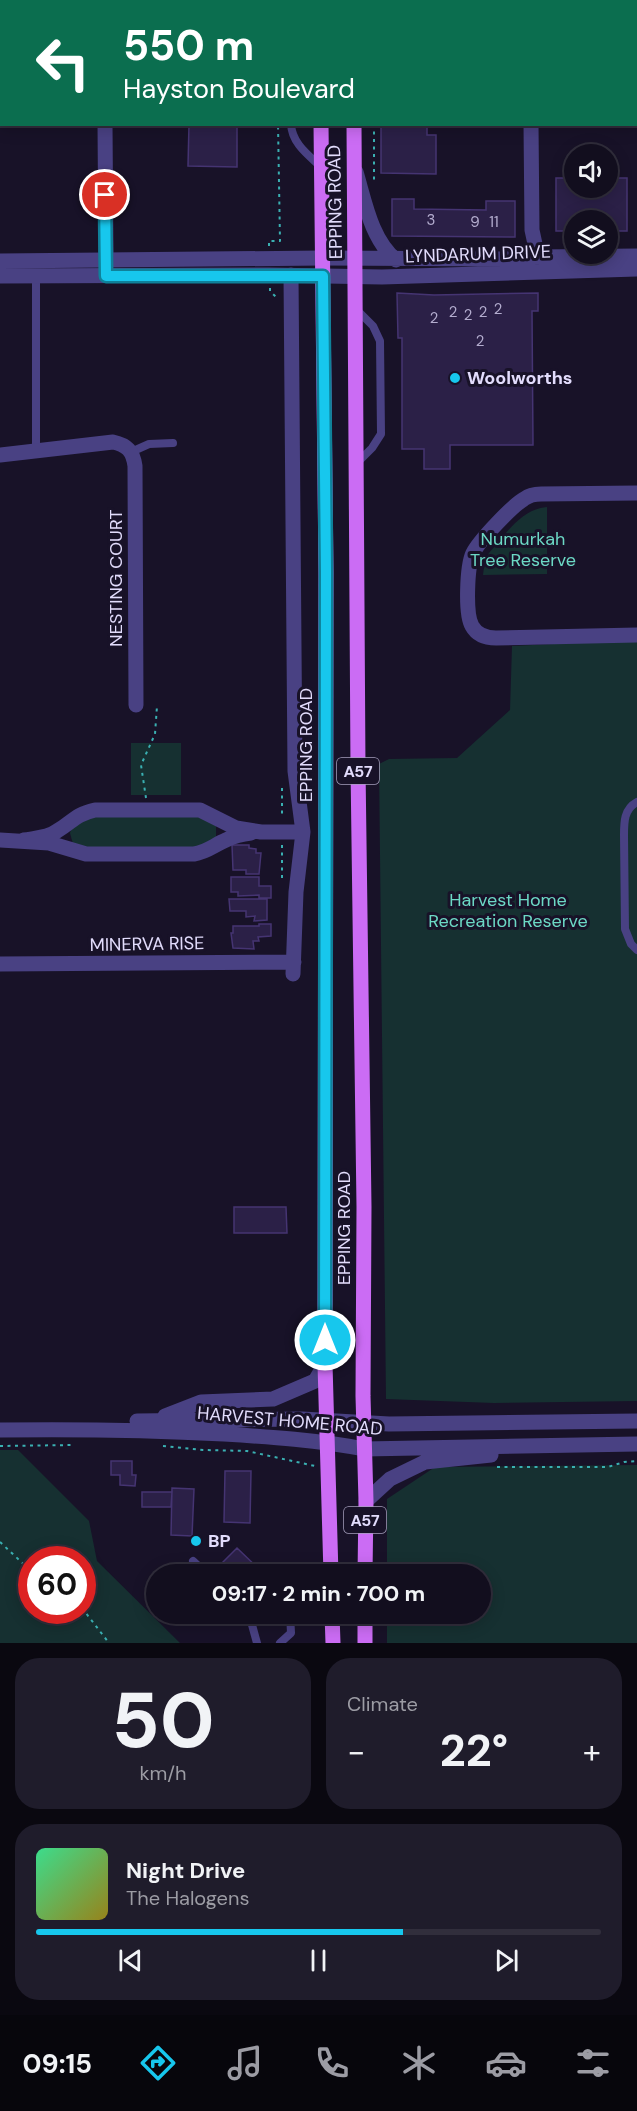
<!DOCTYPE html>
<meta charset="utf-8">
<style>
:root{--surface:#120e1e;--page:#1f1c2b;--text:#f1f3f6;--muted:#9c9ca4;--line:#312e3c;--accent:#17c7ed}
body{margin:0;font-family:"DM Sans",sans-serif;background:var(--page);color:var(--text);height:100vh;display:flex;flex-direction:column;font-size:22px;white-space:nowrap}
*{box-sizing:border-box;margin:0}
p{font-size:20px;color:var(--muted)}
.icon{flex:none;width:33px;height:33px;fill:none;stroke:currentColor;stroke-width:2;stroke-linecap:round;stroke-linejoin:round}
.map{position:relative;height:1643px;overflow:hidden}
.sheet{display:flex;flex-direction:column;gap:15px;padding:15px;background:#0a0810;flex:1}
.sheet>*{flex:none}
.banner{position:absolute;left:0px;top:0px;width:638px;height:126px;box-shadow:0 3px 15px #0003,0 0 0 2px var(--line);background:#0b6e4f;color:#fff;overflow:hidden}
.controls{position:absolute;left:564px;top:144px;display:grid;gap:12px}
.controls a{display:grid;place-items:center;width:54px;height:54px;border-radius:50%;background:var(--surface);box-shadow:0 3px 15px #0003,0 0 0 2px var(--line);font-size:30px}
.speed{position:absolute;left:18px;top:1546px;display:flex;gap:12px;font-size:30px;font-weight:700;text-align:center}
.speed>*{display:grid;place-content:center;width:78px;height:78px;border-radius:50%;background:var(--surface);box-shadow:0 3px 15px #0003,0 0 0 2px var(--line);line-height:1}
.speed .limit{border:9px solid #d22;background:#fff;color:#111}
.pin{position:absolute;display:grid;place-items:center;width:51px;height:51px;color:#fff;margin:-26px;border:3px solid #fff;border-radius:50%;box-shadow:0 2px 6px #0007}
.me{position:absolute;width:66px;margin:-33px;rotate:0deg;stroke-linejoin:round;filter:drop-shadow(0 0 4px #0008)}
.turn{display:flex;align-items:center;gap:21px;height:126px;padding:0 24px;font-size:27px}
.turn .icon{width:78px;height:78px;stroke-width:2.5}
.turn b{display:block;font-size:42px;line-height:51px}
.big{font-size:45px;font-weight:700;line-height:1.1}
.sheet .widget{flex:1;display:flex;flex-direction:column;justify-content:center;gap:9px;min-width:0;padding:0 21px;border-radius:24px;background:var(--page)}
.sheet .dial{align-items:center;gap:0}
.dial b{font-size:78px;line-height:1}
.song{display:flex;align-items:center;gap:18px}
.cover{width:72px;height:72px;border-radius:9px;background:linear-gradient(135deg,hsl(150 70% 55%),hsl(50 70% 35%))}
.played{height:6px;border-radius:3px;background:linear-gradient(90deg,var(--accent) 65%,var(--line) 65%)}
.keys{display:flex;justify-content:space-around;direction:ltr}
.heat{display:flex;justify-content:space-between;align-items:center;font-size:33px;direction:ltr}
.sheet .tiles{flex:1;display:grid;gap:15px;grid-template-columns:1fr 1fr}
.widget:last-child{grid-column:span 2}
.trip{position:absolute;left:146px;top:1564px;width:345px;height:60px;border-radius:30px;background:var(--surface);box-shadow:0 3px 15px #0003,0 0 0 2px var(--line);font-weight:700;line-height:60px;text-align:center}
.dock{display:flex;height:96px;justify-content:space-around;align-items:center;background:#07060c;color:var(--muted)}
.dock .icon{width:42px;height:42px}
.dock .selected{color:var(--accent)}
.dock b{font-size:27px;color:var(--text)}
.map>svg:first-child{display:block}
</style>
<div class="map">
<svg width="637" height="1643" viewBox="0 0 637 1643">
<rect width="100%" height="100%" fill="#181228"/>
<!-- green -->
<path fill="#163031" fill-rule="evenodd" d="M547,507V574L483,575L485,559L489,553C505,535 521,509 547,507Z
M637,640V1401L494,1403L386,1399L379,764L389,759L457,758L510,710L512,646Z
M131,743H181V795H131Z
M196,814L216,826V838L206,848L91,850L73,844L70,833L72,827L91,816Z
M0,1450H18L89,1521L97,1561L180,1643H0ZM32,1560H82V1611H32Z
M637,1465V1643H387V1614H480V1575H387V1499L435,1467Z"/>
<!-- building -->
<path fill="#2b2047" stroke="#453472" stroke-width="1.5" d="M189,124H237V167L188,166Z
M381,124H427V135H436V174L381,173Z
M556,178H574V188H608V178H627V231H608V220H574V231H556Z
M392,199H414V209L486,210V201H515V237L392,236Z
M397,293L434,295L538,293V311H532L533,445H450V469H424V449H402V338H398Z
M232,845H249V848L256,849V853H261L259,874H246V870H233Z
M231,877H259V886H271V898H259V895L238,896V892H231Z
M229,899H267V920L254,921L255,916L246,917V911H230Z
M259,924H271V936L258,937L259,941H253L254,949L233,948L231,933H233V926H259Z
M234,1207H286L287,1233H234Z
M111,1461H132V1475H136L135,1486L120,1485V1475H111Z
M225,1471H251L250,1523L224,1522Z
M172,1488L194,1489L192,1536L171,1535Z
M142,1492H172L171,1507H142Z
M237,1548L265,1575H218L214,1571Z"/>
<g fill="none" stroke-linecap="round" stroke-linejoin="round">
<!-- path -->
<path stroke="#3ab0b2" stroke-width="2" stroke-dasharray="3 4.5" stroke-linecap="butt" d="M374,124V182
M269,246V241H280L278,124
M270,288V291L276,297
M282,788V818
M146,798L141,765L155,734L157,706
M282,845V878
M0,1446L74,1445
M163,1446L203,1450L247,1451L315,1466
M497,1467H608L624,1462L637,1461
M0,1542L32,1572
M82,1608L109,1643"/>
<!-- service -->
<path stroke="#494183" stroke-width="8" d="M30,0V2
M289,0V2
M0,41H2
M291,124C292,143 307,154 320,166
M356,309L373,326L380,341L381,434L372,448L357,463
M36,450V276
M131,452L149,444L173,443
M637,802C624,809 624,822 624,835L625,929L631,944L637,950
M193,1561L208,1575
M287,1567L288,1575
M249,1614L257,1643
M280,1643L291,1633L290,1614"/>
<!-- minor -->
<path stroke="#494183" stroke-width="15" d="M384,0V2
M530,0V2
M629,2L637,1
M636,105H637
M105,124L106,260
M531,124L532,230L535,244L536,257
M291,275L295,771L303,832L296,892L293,974
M0,455L113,442C127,445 133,451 135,466L136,705
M637,493L541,494C535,494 529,495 524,499C512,506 479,541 473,553C467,566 465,614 472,626C477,635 486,638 496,638L637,635
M0,840L49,843L86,854H194C207,852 214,845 226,840C234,836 242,834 251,833
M24,840C35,838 48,838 57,831C74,821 74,815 95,810H200L236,828L261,832H303
M0,964L294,962"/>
<!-- tertiary -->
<path stroke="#494183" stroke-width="15" d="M356,172C365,202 371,239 396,260
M0,261L323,258L507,259L536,257L637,256
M0,276L269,275L382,277L637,269
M165,1416L201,1402L273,1399L315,1381L325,1364
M137,1421L302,1419L389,1424L637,1421
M0,1430C75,1429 149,1430 224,1434C271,1437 318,1440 364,1449L637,1444
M366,1501L390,1479L425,1462L491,1455"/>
<!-- primary -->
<path stroke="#cb6cf4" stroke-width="15" d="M320,0V2
M353,0V2
M321,124L326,572L325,1364L331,1575
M354,124L358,768L364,1207L363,1396L366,1501L365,1575
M332,1614L333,1643
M365,1614V1643"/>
</g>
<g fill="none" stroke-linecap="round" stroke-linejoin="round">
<!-- route casing -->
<g stroke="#0f819a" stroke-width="15">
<path id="route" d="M105,195L106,276H323L326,572L325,1340"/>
</g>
<!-- route -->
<use href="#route" stroke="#17c7ed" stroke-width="10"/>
</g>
<!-- markers -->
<g fill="#17c7ed" stroke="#181228" stroke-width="2">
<circle cx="455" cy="378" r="6"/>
<circle cx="196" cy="1541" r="6"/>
</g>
<g text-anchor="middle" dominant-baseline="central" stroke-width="6" stroke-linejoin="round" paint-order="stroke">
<!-- number labels -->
<g font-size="15" fill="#b4adcf">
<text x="431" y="220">3</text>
<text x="475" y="222">9</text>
<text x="494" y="222">11</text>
<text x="498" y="309">2</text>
<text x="453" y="312">2</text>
<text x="483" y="312">2</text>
<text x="468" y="315">2</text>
<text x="434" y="318">2</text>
<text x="480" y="341">2</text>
</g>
<!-- shield labels -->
<g fill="#181228" stroke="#a59fbc" stroke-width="1.5">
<rect x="337" y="758" width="42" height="26" rx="4.5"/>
<rect x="344" y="1507" width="42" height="26" rx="4.5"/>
</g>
<g font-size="16" font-weight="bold" fill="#e2dcfc">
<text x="358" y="771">A57</text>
<text x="365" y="1520">A57</text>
</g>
<!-- street labels -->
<g font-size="18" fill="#e2dcfc" stroke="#181228">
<text transform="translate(335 202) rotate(-91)">EPPING ROAD</text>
<text transform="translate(478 254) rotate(-2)">LYNDARUM DRIVE</text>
<text transform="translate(116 578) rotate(-90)">NESTING COURT</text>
<text transform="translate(306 745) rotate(-90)">EPPING ROAD</text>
<text transform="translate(147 944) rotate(-1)">MINERVA RISE</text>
<text transform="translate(344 1228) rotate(-90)">EPPING ROAD</text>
<text transform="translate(290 1421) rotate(5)">HARVEST HOME ROAD</text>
</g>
<!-- poi labels -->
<g font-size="18" font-weight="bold" fill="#e2dcfc" stroke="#181228" text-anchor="start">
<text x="467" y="378">Woolworths</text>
<text x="208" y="1541">BP</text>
</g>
<!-- park labels -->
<g font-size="18" fill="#6cd8c5" stroke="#181228">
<text x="523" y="539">Numurkah<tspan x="523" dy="21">Tree Reserve</tspan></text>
<text x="508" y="900">Harvest Home<tspan x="508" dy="21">Recreation Reserve</tspan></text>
</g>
</g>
</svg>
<div class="controls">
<a><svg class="icon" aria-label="sound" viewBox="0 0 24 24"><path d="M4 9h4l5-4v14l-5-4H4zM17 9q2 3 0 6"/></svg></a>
<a><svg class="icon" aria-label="layers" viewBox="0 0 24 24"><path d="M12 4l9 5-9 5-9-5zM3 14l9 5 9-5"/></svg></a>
</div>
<div class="speed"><div class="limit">60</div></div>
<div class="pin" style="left:105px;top:195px;background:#d93025"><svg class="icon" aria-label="arrive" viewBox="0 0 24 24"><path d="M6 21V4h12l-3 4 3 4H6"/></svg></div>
<svg class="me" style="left:325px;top:1340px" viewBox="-20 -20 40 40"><circle r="17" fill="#17c7ed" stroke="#fff" stroke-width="3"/><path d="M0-11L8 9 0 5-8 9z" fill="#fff"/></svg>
<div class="trip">09:17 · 2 min · 700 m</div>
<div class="banner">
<div class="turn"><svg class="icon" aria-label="left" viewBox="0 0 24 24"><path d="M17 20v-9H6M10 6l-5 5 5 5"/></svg><div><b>550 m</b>Hayston Boulevard</div></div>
</div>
</div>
<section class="sheet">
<div class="tiles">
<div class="widget dial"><b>50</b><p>km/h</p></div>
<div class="widget"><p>Climate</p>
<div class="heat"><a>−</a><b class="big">22°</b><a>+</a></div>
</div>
<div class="widget">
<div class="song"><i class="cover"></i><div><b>Night Drive</b><p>The Halogens</p></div></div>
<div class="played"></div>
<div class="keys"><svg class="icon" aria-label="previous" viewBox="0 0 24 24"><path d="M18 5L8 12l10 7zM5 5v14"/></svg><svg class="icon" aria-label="pause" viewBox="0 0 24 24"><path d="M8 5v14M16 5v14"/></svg><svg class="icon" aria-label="next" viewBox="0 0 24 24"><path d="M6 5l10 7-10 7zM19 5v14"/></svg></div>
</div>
</div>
</section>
<nav class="dock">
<b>09:15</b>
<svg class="icon selected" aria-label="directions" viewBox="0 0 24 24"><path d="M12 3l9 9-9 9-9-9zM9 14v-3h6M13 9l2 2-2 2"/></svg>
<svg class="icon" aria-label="music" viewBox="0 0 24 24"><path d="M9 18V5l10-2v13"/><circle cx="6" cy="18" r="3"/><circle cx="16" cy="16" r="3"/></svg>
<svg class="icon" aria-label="phone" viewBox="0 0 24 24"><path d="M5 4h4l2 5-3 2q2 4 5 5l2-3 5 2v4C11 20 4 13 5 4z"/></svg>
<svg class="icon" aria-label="climate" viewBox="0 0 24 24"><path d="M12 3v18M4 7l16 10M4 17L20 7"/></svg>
<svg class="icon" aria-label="car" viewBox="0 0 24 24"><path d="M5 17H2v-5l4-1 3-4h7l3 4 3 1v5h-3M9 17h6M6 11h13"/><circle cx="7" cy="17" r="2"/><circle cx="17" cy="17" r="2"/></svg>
<svg class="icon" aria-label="filters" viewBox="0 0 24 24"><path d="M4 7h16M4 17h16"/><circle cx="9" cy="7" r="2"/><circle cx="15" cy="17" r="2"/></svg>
</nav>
